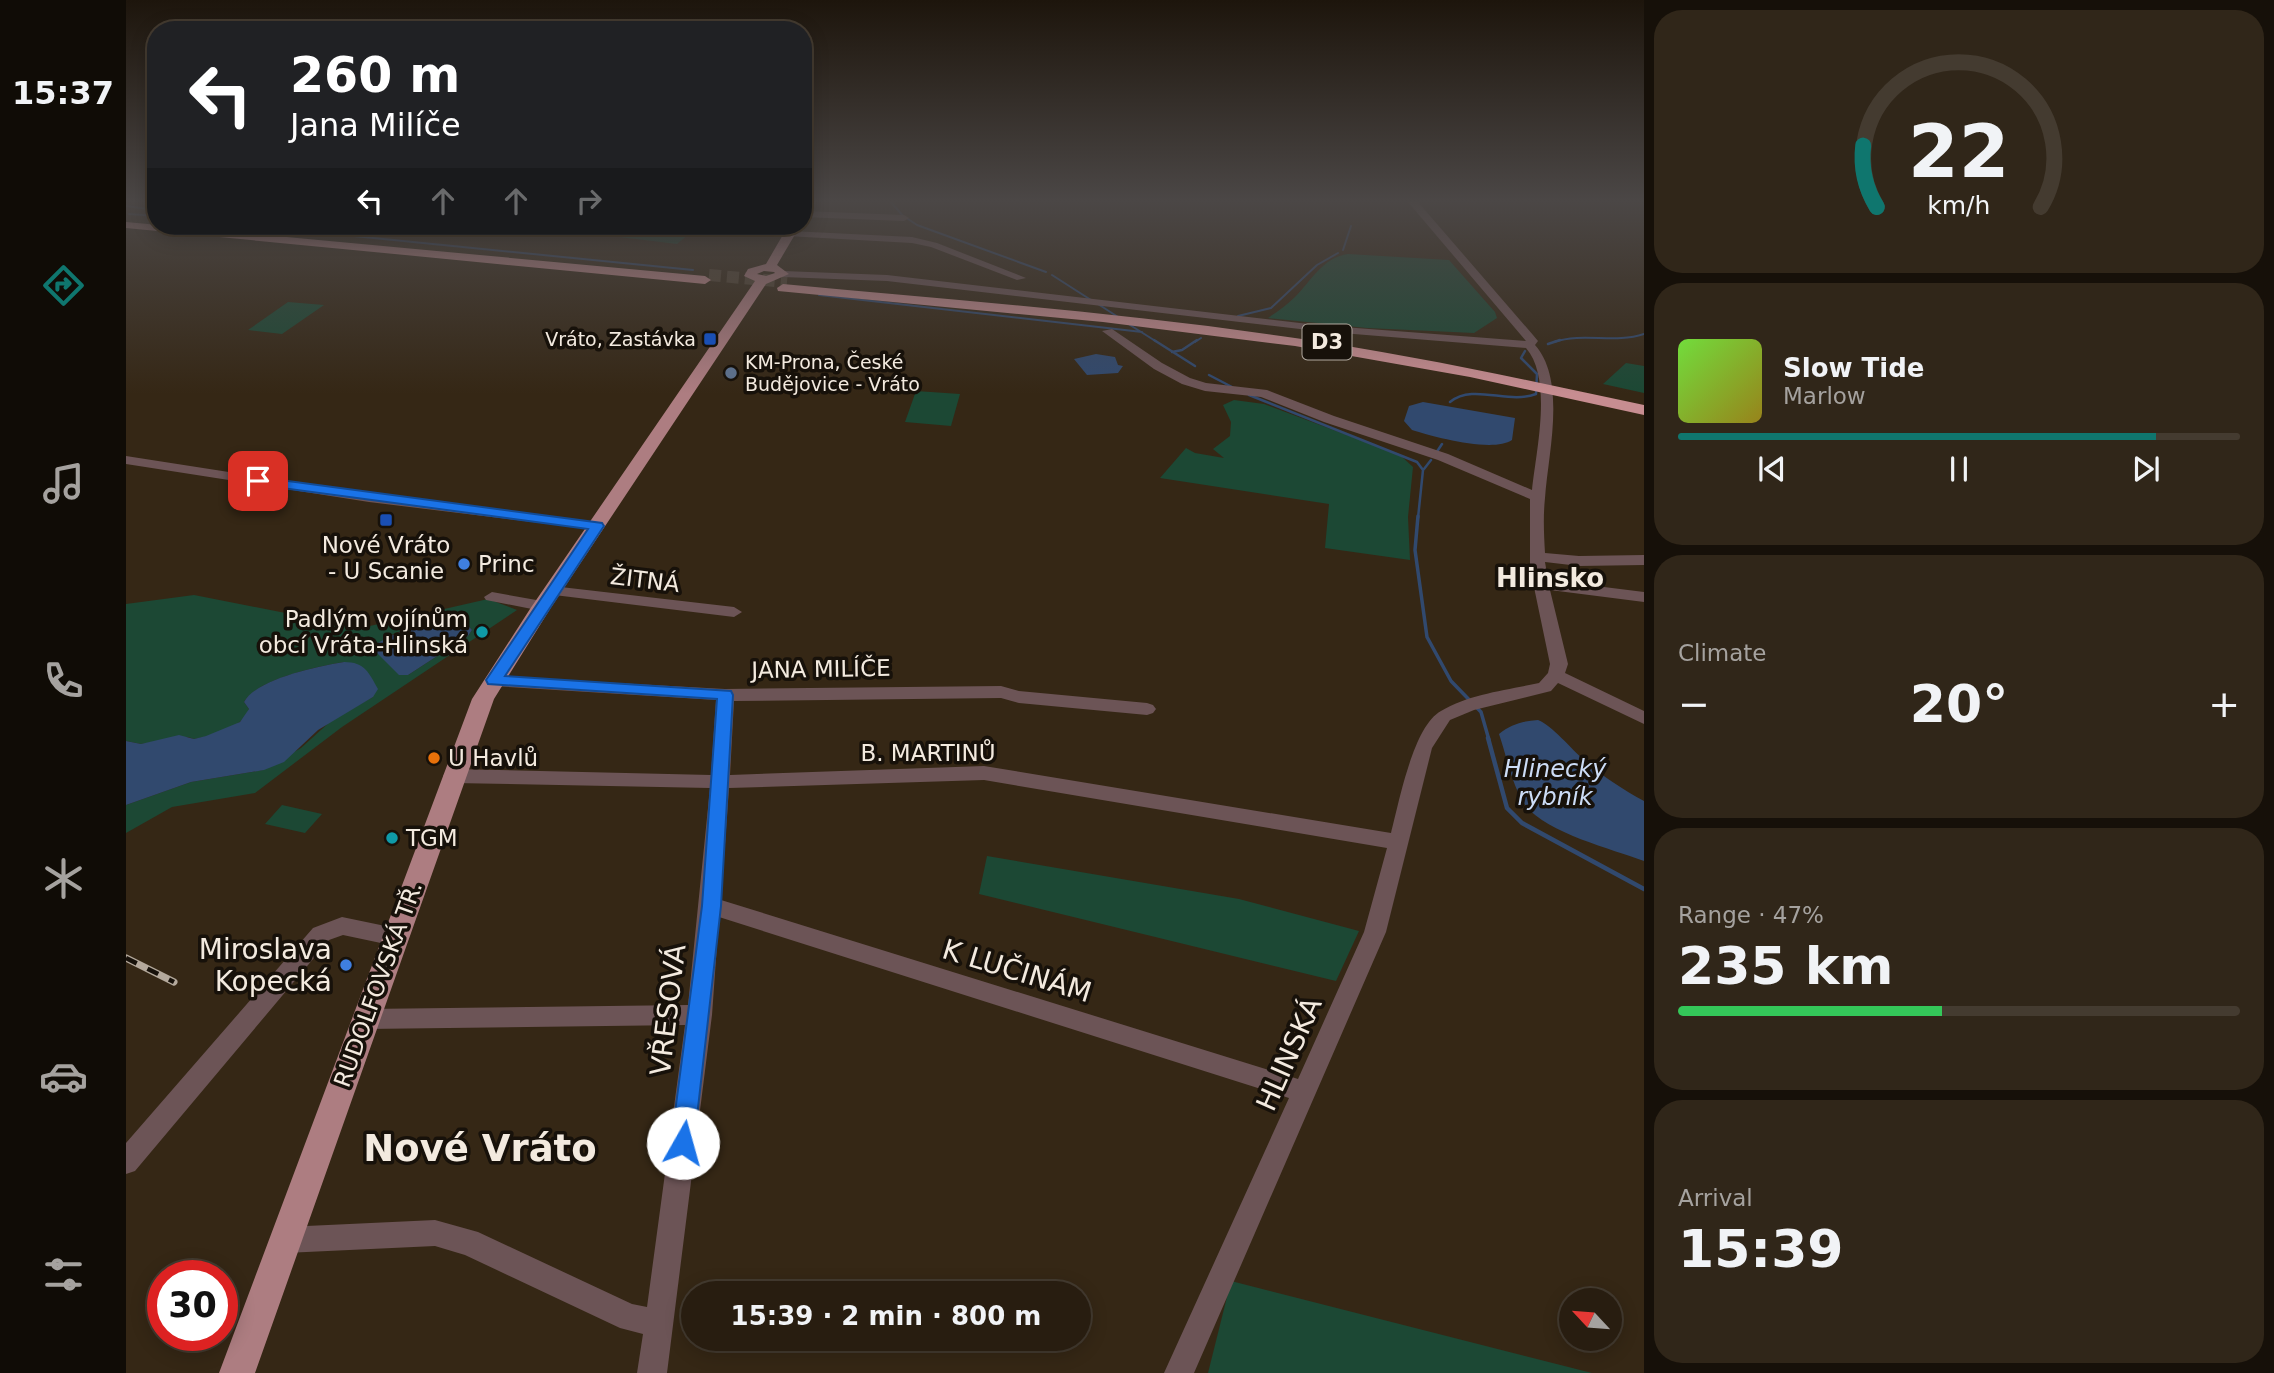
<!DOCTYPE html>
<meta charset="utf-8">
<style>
:root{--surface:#281d10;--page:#302619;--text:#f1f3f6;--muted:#a5a29f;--line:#443b30;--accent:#0f766e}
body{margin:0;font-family:"DejaVu Sans",sans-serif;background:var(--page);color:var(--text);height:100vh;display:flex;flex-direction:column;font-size:26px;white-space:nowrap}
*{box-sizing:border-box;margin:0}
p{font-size:23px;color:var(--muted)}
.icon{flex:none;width:38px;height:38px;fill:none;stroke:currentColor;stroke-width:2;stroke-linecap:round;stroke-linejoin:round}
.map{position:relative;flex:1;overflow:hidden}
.side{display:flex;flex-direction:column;gap:10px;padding:10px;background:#161009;width:630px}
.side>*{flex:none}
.top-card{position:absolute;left:21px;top:21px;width:665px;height:214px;border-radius:28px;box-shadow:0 4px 18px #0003,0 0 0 2px var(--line);background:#202124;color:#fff;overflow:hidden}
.needle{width:46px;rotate:296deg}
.tools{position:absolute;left:1433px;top:1288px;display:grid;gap:14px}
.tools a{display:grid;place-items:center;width:63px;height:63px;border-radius:50%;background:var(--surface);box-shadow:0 4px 18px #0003,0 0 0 2px var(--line);font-size:35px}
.speed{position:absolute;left:21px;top:1260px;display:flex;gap:14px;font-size:35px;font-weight:700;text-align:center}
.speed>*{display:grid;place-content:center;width:91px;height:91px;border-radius:50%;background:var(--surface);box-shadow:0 4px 18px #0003,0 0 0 2px var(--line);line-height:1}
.speed .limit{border:10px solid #d22;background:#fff;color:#111}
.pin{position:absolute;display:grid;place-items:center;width:60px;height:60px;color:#fff;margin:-30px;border-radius:14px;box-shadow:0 4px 10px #0006}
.me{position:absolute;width:77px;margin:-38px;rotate:7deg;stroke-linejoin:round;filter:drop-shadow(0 0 5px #0008)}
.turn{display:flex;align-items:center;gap:24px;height:147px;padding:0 28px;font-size:32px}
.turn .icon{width:91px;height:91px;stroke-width:2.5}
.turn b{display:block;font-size:49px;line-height:60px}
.lanes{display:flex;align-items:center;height:66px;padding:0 28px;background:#0003;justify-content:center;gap:35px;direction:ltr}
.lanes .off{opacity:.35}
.big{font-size:52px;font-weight:600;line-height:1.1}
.side .tile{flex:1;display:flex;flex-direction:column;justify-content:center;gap:10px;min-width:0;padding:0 24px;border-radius:28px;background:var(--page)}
.side .dial{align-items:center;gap:0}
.dial svg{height:182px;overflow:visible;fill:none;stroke:var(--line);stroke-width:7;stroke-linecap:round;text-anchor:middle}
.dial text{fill:var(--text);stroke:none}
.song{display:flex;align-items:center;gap:21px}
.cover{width:84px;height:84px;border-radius:10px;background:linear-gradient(135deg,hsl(100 70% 55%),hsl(50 70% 35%))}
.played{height:7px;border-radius:4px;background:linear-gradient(90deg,var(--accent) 85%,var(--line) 85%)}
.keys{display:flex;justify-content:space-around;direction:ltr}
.heat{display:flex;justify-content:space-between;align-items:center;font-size:38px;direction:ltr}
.charge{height:10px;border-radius:5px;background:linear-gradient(90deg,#34c759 47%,var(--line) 0)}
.trip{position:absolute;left:555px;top:1281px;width:410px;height:70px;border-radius:35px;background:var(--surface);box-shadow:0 4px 18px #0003,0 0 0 2px var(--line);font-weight:600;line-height:70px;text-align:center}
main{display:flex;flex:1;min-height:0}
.dock{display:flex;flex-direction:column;width:126px;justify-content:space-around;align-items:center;background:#100c06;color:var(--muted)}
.dock .icon{width:49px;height:49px}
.dock .on{color:var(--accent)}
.dock b{font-size:32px;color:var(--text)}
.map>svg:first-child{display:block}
</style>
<main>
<nav class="dock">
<b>15:37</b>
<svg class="icon on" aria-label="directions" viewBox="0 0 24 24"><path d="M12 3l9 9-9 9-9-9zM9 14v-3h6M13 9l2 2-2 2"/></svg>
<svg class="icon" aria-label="music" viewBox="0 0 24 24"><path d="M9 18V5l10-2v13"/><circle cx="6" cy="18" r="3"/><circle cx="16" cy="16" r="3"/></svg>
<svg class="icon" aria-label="phone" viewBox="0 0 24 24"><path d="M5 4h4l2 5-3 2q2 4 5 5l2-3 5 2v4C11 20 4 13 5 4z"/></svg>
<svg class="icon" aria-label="climate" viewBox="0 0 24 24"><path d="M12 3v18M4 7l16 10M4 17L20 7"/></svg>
<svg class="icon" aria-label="car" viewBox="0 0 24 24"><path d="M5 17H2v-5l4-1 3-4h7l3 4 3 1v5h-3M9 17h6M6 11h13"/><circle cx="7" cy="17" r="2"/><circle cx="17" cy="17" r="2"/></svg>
<svg class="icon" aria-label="filters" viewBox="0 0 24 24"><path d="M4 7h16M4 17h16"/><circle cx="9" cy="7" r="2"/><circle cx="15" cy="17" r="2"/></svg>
</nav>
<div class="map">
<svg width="1518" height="1373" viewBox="0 0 1518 1373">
<rect width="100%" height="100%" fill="#352715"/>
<!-- green -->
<path fill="#1c4834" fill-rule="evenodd" d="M451,226H573L551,244L444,231Z
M1222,254L1323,260L1369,312L1371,318L1348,333L1241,328L1142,318C1152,311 1161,305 1169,297C1186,280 1196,258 1222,254Z
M162,302L198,305L156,334L122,330Z
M1500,363L1518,366V393L1477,384Z
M790,391L834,394L825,426L779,422Z
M1108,400L1138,404L1274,455L1287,467L1282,517L1284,560L1199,548L1203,504L1034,478L1060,448L1069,453L1098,458L1087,449L1104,436L1105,422L1097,405Z
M68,595L235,628L362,599L391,610L216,727L129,793L46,807L0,833V805L65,782L137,770L175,748L206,720L247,697L218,662C193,666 131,679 118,702L123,709C116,729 87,735 68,739L62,737L15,744L0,741V604ZM333,615L346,630L342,636L282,675L250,645L269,633Z
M156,805L196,814L179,833L139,824Z
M861,856L1113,899L1233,931L1210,981L853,894Z
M1105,1281L1466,1373H1082Z"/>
<!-- water -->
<path fill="#31496e" d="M970,354L989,357L992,365L997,366L992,373L961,375L948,359Z
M1297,402L1389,418L1386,440C1367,453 1308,437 1286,430L1278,421L1283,406Z
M333,615L346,630L342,636L282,675H273L249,651V645C268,632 311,617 333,615Z
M218,662C239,662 243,673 252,689L247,697L192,730L158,762L138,770L65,782L0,805V741L15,744L53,735L68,739L80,736L114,722L123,709L118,702C130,679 193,666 218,662Z
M1412,720C1427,726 1445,749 1458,760C1476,776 1496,789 1518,801V861C1486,849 1421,833 1400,806C1386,787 1381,757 1373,734C1385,724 1397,721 1412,720Z"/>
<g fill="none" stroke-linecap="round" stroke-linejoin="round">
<!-- stream-far3 -->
<path stroke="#31496e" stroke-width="2" d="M765,202L777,216
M0,206L30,210
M3,214L30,216
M782,219L791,225L920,272
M127,226L567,270
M1217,250L1225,226
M926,275L965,300
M693,295L1016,332
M972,304L992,317
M1112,316L1145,308L1191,265L1212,253
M1004,325L1031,342
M1069,342L1075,338
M1428,342C1458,332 1488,344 1518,334"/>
<!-- stream-far2 -->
<path stroke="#31496e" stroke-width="2.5" d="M1028,340L1069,366
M1422,344L1434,340
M1046,352L1056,350L1071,340
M1083,375L1106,387
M1123,395L1291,462L1297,470L1292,518
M1324,402C1348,383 1382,405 1410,394L1411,374L1395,358L1399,351
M1310,453L1316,444
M1298,469L1305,460"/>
<!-- stream-far1 -->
<path stroke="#31496e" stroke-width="3.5" d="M1292,516L1289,550L1301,637L1325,681L1355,712L1363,740"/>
<!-- stream -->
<path stroke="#31496e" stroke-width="4.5" d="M1362,738L1381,808L1396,823L1518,889"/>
<!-- highway-tunnel -->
<path stroke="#524433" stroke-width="12" stroke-dasharray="12 6" stroke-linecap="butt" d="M583,275L661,282"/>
<!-- minor -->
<path fill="#6c5456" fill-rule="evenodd" d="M1282,202H1292L1407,335L1412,341L1409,345C1441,381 1422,454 1419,498C1417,517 1418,535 1419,553L1453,556L1518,555V565L1453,566L1419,562L1422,580L1518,592V602L1424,590L1442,664L1439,673L1518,711V724L1432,683L1425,691L1348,710L1324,720L1306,748L1260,932L1068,1373H1038L1163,1098L593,917L586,1015L541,1373H511L517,1334L494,1328L339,1255L309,1246L159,1253L149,1249L145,1240L149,1231L159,1227L309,1220L352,1232L506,1304L521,1307L559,1025L240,1029L232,1026L228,1019L232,1012L240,1009L562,1005L584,788L327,783L320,781L317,776L320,771L327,769L585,775L590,700L368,686L359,680L362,676L599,689L875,686L893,691L1021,703L1027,705L1030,709L1027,713L1021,715L893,703L875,698L608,701L604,775L858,766L1265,833C1273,803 1287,726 1315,711C1343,694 1381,690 1413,683L1422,673L1424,664L1404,568V499L1312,460L1198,422L1135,397L1079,391L1056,384L1028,369L976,331L986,329L1036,363L1064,378L1080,383L1141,390L1208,416L1322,454L1406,490C1410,451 1427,379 1400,348L1191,331L761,281L657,277L652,274L657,271L761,275L1191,325L1400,341ZM858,780L1261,848L1238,932L1172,1079L595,900L603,788Z
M677,211L778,215L783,218L778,221L677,217Z
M664,231L786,237L811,243L900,278L891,280L805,247L786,243L661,236L659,234Z
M0,456L243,494L471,522L478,526L471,530L243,502L0,464Z
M426,586L608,607L616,612L608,617L420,594L418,591L420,588Z
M366,592L416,601L424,606L416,611L360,600L358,597Z
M216,917L269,928L277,931L280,937L277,943L269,946L217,935L203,940L9,1171L0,1174V1143L187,928Z"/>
<!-- major -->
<path fill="#ad7d81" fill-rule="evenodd" d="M677,202H686L677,211Z
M662,226H674L651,265L663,274L640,284L424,609L368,699L129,1373H93L346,699L404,609L629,281L618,276L622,269L640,264ZM638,271L648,272L649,273L640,276L631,274Z"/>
<!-- highway -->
<path fill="#c78d91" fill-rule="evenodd" d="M0,222L579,276L585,280L579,284L0,228Z
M657,284C828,300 999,313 1169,338C1286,355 1402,380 1518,405V415L1344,377L1169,346L977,322L652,291L651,288Z"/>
<!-- rail casing -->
<g stroke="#b4a99c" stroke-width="7">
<path id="rail" d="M0,958L48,982"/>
</g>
<!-- rail -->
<use href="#rail" stroke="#17110a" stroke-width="4.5" stroke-dasharray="12" stroke-linecap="butt"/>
</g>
<!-- sky -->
<linearGradient id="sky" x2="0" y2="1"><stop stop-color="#1d150c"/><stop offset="0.51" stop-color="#4b4746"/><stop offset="1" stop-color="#4b4746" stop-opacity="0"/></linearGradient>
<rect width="1518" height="394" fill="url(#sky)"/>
<!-- route -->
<path fill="#1a73e8" stroke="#114b97" stroke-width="2" d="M132,477L476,523L478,526L379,676L605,691L607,695L595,906L568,1143L565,1151L557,1154L549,1151L545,1143L576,906L591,699L362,684L360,680L462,529L127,484V478Z"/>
<!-- markers -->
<g fill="#1a4fb4" stroke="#17110a" stroke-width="2.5">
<rect x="577" y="332" width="14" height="14" rx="3.5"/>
<rect x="253" y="513" width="14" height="14" rx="3.5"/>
</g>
<circle fill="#5c6f8a" stroke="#17110a" stroke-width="2.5" cx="605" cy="373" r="7"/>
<g fill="#3f7fe0" stroke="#17110a" stroke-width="2.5">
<circle cx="338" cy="564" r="7"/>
<circle cx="220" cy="965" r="7"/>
</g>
<g fill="#0f9aa8" stroke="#17110a" stroke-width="2.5">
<circle cx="356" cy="632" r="7"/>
<circle cx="266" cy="838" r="7"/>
</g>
<circle fill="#e8710a" stroke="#17110a" stroke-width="2.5" cx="308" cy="758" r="7"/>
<g text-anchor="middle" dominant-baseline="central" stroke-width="7" stroke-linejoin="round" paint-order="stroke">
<!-- far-poi labels -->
<g font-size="19" fill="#f3eadf" stroke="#17110a" text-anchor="end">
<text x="570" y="339">Vráto, Zastávka</text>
<text x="619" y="362" text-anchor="start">KM-Prona, České<tspan x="619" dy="22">Budějovice - Vráto</tspan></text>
</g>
<!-- shield labels -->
<rect fill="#17110a" stroke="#b1a99f" stroke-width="2" x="1176.5" y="324.5" width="49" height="35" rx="5"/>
<g font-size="21" font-weight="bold" fill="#f3eadf">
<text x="1201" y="342">D3</text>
</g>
<!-- poi labels -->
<g font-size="23" fill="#f3eadf" stroke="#17110a" text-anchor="start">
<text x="260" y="545" text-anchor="middle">Nové Vráto<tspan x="260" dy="26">- U Scanie</tspan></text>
<text x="352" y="564">Princ</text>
<text x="342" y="619" text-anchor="end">Padlým vojínům<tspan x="342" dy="26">obcí Vráta-Hlinská</tspan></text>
<text x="322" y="758">U Havlů</text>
<text x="280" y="838">TGM</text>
</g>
<!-- street labels -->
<g font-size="23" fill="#f3eadf" stroke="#17110a">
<text transform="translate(519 580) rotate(7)">ŽITNÁ</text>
<text transform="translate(695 669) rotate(-1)">JANA MILÍČE</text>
<text x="802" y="753">B. MARTINŮ</text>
<text transform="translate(252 984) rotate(-70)">RUDOLFOVSKÁ TŘ.</text>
</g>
<!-- water labels -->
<g font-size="24" font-style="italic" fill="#ccdcf6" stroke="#17110a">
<text x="1429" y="769">Hlinecký<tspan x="1429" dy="28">rybník</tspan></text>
</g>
<!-- quarter labels -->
<g font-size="26" font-weight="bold" fill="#f3eadf" stroke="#17110a">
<text x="1424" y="578">Hlinsko</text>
</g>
<!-- near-poi labels -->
<g font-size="28" fill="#f3eadf" stroke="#17110a" text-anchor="end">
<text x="206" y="949">Miroslava<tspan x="206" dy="32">Kopecká</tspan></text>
</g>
<!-- near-street labels -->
<g font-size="28" fill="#f3eadf" stroke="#17110a">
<text transform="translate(891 971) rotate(17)">K LUČINÁM</text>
<text transform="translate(542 1010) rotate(-83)">VŘESOVÁ</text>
<text transform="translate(1163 1054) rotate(-66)">HLINSKÁ</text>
</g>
<!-- near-district labels -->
<g font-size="37" font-weight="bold" fill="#f3eadf" stroke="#17110a">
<text x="354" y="1148">Nové Vráto</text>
</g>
</g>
</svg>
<div class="tools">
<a><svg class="needle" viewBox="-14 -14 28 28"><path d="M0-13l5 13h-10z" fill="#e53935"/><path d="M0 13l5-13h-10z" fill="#a5a29f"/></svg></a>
</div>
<div class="speed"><div class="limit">30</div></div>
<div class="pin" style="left:132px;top:481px;background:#d93025"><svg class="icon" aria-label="arrive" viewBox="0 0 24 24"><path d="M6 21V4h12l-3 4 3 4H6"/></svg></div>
<svg class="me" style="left:557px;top:1143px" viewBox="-20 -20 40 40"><circle r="19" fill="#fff"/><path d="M0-13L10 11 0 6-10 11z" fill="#1a73e8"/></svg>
<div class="trip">15:39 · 2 min · 800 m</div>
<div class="top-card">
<div class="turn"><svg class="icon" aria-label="left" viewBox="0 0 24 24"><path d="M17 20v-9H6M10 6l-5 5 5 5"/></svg><div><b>260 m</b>Jana Milíče</div></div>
<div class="lanes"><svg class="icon" aria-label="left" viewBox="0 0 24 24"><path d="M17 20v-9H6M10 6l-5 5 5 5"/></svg><svg class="icon off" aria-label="ahead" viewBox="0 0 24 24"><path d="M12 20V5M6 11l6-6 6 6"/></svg><svg class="icon off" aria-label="ahead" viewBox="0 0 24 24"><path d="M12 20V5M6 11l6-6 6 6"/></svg><svg class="icon off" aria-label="right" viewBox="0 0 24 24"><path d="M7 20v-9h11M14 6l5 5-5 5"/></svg></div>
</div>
</div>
<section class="side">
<div class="tile dial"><svg viewBox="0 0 100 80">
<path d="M14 69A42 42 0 1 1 86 69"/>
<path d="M14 69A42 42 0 0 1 8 42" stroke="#0f766e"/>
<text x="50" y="56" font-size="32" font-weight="700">22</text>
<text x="50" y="72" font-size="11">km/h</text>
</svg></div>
<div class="tile">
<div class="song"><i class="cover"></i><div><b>Slow Tide</b><p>Marlow</p></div></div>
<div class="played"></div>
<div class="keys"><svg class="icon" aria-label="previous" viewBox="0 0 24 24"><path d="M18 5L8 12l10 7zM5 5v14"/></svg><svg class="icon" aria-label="pause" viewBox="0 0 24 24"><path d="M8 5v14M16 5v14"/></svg><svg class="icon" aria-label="next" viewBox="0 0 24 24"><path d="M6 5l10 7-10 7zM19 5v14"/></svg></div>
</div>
<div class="tile"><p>Climate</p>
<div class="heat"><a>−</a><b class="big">20°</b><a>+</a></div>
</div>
<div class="tile"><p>Range · 47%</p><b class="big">235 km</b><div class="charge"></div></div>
<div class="tile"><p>Arrival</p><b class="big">15:39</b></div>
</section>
</main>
